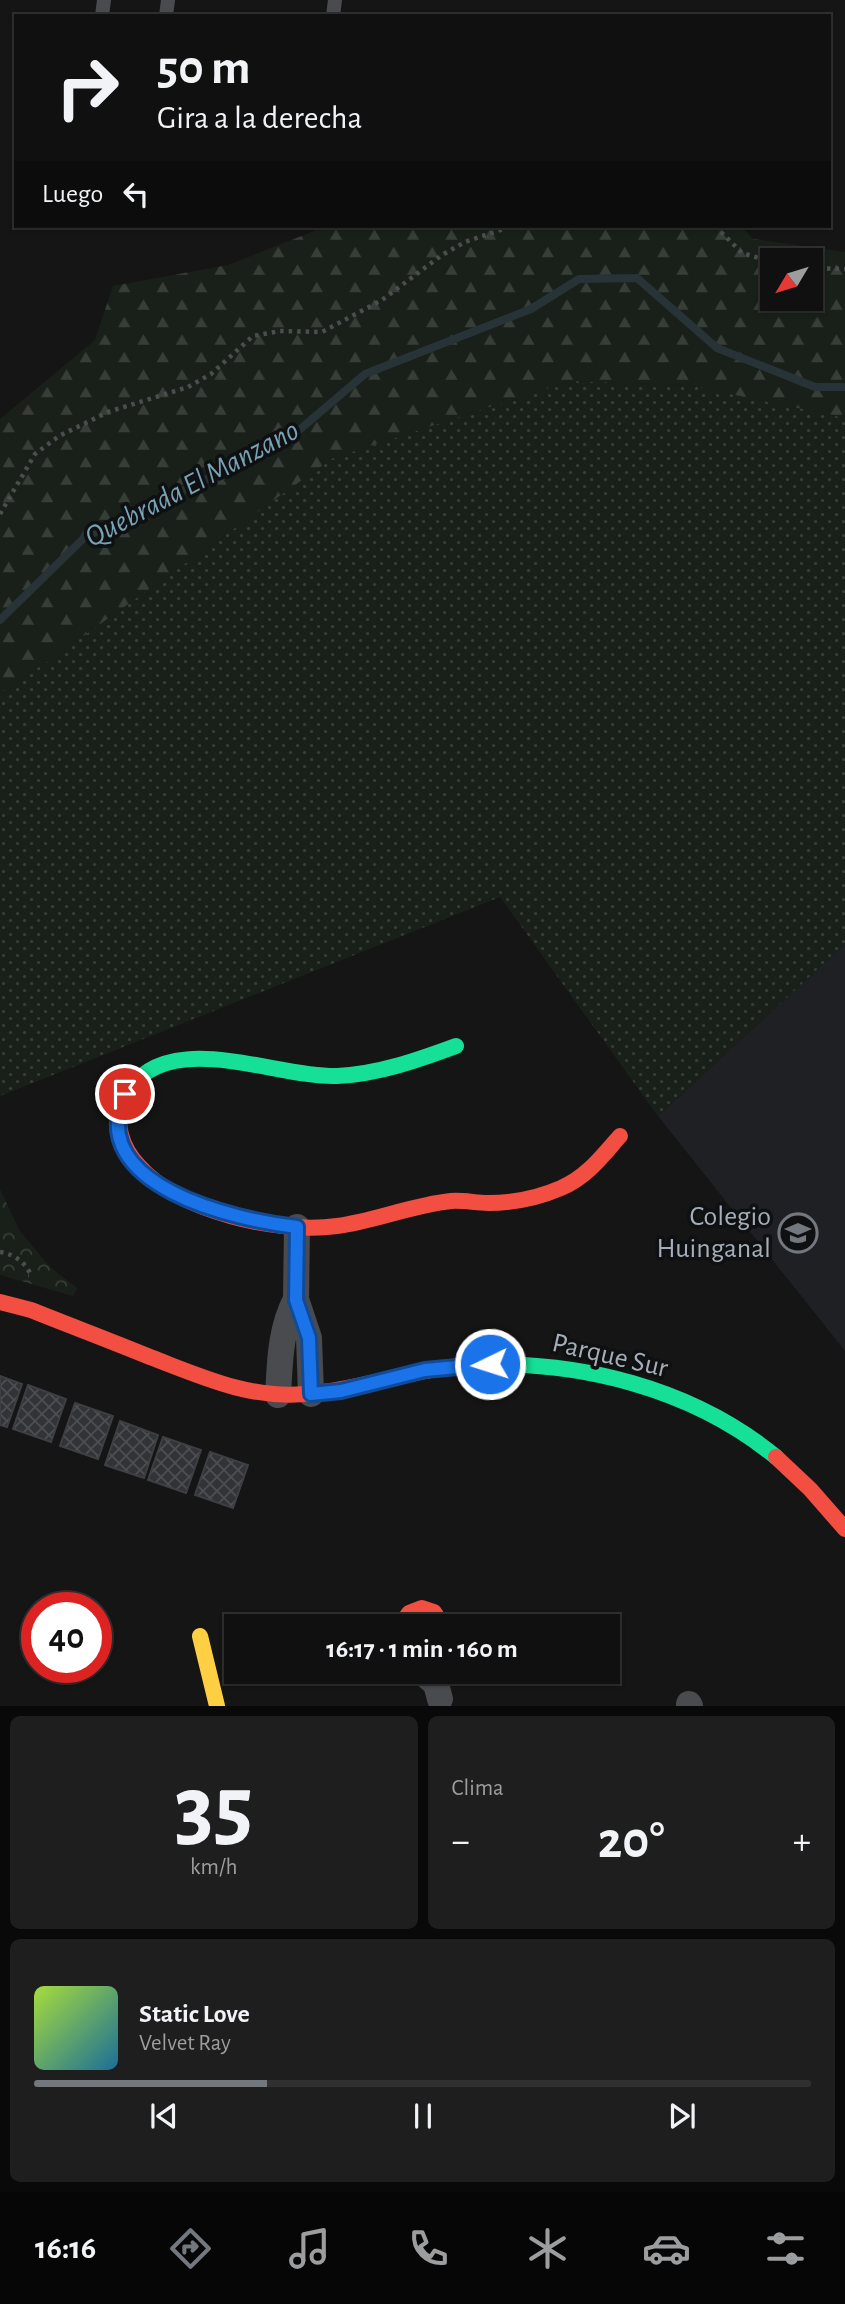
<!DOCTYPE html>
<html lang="es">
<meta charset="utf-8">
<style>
:root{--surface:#101010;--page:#1e1e1e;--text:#f1f3f6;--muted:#9c9d9f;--line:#303030;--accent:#73787f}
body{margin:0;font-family:"Alegreya Sans",sans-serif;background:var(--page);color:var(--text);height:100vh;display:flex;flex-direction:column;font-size:26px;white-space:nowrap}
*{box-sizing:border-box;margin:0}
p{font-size:23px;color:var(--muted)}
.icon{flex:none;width:38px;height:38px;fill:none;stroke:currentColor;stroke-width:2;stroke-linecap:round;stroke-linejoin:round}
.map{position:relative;height:1706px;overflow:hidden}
.side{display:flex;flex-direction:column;gap:10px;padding:10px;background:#090909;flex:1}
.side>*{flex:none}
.guide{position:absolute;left:14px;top:14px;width:817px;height:214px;border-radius:0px;box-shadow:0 2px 5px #0004,0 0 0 2px var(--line);background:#101010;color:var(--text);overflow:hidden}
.needle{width:46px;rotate:232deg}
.controls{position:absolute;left:760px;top:248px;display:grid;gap:14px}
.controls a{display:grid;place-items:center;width:63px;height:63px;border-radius:0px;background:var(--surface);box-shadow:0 2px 5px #0004,0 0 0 2px var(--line);font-size:35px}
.speed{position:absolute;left:21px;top:1592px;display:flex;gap:14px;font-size:35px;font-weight:700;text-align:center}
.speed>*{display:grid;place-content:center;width:91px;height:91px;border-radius:50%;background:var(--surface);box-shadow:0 2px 5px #0004,0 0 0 2px var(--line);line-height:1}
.speed .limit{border:10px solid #d22;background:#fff;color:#111}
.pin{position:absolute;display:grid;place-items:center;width:60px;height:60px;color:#fff;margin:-30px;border:4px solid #fff;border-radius:50%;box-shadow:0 2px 7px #0007}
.me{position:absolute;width:77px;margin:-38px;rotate:266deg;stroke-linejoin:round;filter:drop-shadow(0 0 5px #0008)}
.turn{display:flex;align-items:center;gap:24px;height:147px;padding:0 28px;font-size:32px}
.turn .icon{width:91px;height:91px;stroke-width:2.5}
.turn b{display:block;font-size:49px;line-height:60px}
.then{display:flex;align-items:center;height:66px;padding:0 28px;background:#0003;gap:14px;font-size:26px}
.big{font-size:52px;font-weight:700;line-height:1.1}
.side .card{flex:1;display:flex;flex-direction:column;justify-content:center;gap:10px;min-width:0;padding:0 24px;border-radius:10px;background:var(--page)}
.side .dial{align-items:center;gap:0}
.dial b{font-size:91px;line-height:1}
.song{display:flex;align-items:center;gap:21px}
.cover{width:84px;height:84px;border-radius:10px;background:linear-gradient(135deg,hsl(80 70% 55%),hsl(200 70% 35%))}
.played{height:7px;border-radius:4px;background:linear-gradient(90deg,var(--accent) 30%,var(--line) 30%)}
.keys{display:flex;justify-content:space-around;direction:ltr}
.heat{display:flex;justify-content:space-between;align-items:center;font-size:38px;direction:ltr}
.side .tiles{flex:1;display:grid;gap:10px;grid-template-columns:1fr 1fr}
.card:last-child{grid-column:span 2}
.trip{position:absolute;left:224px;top:1614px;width:396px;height:70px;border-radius:0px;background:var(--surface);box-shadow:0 2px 5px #0004,0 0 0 2px var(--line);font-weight:700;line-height:70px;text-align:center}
.tab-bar{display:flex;height:112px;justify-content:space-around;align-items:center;background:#060606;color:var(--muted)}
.tab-bar .icon{width:49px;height:49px}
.tab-bar .on{color:var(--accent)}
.tab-bar b{font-size:32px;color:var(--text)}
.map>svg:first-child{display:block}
</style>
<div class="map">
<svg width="845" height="1706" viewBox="0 0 845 1706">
<defs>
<pattern id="grass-dots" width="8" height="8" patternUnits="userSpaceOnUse" patternTransform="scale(1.75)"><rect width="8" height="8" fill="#192019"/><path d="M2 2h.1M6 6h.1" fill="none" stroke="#373e38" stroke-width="1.8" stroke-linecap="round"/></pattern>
<pattern id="forest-firs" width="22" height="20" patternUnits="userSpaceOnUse" patternTransform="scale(1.75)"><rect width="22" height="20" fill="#192019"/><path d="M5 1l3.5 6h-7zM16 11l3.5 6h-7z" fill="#373e38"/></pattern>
<pattern id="park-crowns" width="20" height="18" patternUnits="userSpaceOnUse" patternTransform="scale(1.75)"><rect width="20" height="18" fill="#192019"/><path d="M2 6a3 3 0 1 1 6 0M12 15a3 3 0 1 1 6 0" fill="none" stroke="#373e38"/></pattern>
<pattern id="building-cross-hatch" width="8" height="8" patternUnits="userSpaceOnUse" patternTransform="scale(1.75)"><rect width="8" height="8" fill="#323336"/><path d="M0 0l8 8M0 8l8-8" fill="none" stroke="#4d4e51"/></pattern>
</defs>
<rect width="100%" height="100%" fill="#151515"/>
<!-- built -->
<path fill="#1f2023" d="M845,944V1351L658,1116Z"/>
<!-- grass -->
<path fill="url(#grass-dots)" d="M570,381L688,385L845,418V944L658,1116L500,897L0,1096V693L51,659L333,458Z"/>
<!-- forest -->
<path fill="url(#forest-firs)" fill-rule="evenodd" d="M327,226H741L753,239L845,252V418L688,385L570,381L333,458L51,659L0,693V419L95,340L113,286L228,265ZM772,261H810V299H772Z"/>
<!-- park -->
<path fill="url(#park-crowns)" d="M0,1189L19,1230L50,1267L77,1288L73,1296L0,1275Z"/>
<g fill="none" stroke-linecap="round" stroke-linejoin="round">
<!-- stream -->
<path stroke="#283338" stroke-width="8" d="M0,620L85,537L285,442L365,374L531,309L579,279L637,278L717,348L815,387H845"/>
</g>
<!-- building -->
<path fill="url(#building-cross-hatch)" stroke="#3e3f42" stroke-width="2" d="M0,1376L22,1384L7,1427L0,1425Z
M28,1385L66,1399L51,1442L13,1429Z
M75,1403L113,1416L98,1459L60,1446Z
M120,1421L158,1435L144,1478L105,1465Z
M163,1437L201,1450L186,1493L148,1480Z
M210,1452L248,1465L233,1508L195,1495Z"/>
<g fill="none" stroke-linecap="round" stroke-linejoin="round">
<!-- path -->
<path stroke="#4b4d50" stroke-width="4.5" stroke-dasharray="3.5 5" stroke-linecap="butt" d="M715,226L742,253L772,262
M810,268L845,269
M0,514L35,454L59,436L108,412L188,387L211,374L253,336L280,331L322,332L382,300L442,255L465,242L512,226
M0,1252C14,1254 25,1262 31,1275H28"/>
<!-- lane -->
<path stroke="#494b4e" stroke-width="14" d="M102,16L104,0
M166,16L168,0
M333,16L335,0"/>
<!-- street -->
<path stroke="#494b4e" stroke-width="26" d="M297,1227L296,1299L309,1338L311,1394
M278,1395C280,1361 280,1330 296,1299
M421,1671L436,1684L440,1699
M689,1704L690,1706"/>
<!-- fast -->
<path stroke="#16e098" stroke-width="16" d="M124,1098C162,1024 274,1078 337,1076C379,1074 418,1060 456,1046
M472,1365C579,1360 692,1388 776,1457"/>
<!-- slow -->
<path stroke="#ffcf43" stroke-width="16" d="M200,1636L217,1706"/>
<!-- jam -->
<path stroke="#f24e42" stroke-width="16" d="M124,1098C113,1123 122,1148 139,1166C180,1212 278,1234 337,1226C375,1221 412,1205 451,1201C463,1200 476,1203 488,1203C513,1203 538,1198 561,1188C587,1177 602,1156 620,1136
M0,1302L31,1310C71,1326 111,1341 150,1357C200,1376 249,1399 304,1394C361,1390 415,1368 472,1365
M776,1457L810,1489L845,1529
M400,1626L409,1613L422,1608L434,1612L443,1626"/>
</g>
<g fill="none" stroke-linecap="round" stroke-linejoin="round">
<!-- route casing -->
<g stroke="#114b97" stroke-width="18">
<path id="route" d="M125,1094C83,1186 236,1220 297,1227L296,1300L309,1338L311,1394L341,1391L425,1370L490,1364"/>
</g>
<!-- route -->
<use href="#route" stroke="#1a73e8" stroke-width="12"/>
</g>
<!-- icons -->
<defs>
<g id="school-ring" transform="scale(2.0125)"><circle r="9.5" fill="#0f1011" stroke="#73787f" stroke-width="1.5"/><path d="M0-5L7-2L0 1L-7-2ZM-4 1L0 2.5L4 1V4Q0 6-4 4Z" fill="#73787f"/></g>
</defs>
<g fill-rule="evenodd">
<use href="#school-ring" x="798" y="1233"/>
</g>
<g text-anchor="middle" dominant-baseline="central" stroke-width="7" stroke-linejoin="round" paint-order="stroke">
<!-- poi labels -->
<g font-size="28" fill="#a5adb8" stroke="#0f1011" text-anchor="end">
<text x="771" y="1217">Colegio<tspan x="771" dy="32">Huinganal</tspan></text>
</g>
<!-- street labels -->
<g font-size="28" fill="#a5adb8" stroke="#0f1011">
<text transform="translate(610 1356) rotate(13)">Parque Sur</text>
</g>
<!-- water labels -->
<g font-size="30" font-style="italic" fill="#79a2b5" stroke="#0f1011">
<text transform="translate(192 484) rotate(-28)">Quebrada El Manzano</text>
</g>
</g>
</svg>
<div class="controls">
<a><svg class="needle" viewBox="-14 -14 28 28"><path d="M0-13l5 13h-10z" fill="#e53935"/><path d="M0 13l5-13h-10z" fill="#9c9d9f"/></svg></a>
</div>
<div class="speed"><div class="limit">40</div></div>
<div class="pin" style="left:125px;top:1094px;background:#d93025"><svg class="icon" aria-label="arrive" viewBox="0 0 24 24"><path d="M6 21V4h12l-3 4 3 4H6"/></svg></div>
<svg class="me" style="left:490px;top:1364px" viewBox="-20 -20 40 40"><circle r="17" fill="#1a73e8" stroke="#fff" stroke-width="3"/><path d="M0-11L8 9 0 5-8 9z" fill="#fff"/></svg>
<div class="trip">16:17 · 1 min · 160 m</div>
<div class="guide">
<div class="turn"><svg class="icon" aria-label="right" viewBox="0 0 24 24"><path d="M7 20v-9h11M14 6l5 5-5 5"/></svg><div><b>50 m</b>Gira a la derecha</div></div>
<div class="then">Luego<svg class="icon" aria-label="left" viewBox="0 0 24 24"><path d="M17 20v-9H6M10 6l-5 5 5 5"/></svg></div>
</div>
</div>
<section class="side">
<div class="tiles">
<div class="card dial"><b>35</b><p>km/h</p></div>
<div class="card"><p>Clima</p>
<div class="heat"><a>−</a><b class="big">20°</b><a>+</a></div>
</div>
<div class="card">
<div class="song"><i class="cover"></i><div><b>Static Love</b><p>Velvet Ray</p></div></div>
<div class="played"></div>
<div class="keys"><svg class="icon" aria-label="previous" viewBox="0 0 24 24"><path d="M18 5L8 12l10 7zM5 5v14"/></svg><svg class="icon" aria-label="pause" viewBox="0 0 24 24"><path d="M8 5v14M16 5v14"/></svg><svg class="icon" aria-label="next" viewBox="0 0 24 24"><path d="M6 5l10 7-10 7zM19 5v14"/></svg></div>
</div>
</div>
</section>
<nav class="tab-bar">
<b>16:16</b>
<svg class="icon on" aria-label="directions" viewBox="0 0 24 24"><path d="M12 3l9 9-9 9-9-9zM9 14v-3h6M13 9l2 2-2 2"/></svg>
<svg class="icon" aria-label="music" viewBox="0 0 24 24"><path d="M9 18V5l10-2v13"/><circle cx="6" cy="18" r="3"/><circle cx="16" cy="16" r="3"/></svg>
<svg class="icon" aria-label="phone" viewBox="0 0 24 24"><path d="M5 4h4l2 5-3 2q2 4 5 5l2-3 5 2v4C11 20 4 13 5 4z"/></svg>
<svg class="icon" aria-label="climate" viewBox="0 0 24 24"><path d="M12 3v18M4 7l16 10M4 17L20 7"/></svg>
<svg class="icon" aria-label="car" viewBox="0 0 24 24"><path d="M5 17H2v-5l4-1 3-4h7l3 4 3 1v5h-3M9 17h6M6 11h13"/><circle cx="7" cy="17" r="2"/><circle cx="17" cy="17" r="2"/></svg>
<svg class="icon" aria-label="filters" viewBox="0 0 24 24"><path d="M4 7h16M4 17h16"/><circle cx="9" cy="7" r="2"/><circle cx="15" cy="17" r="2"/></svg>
</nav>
